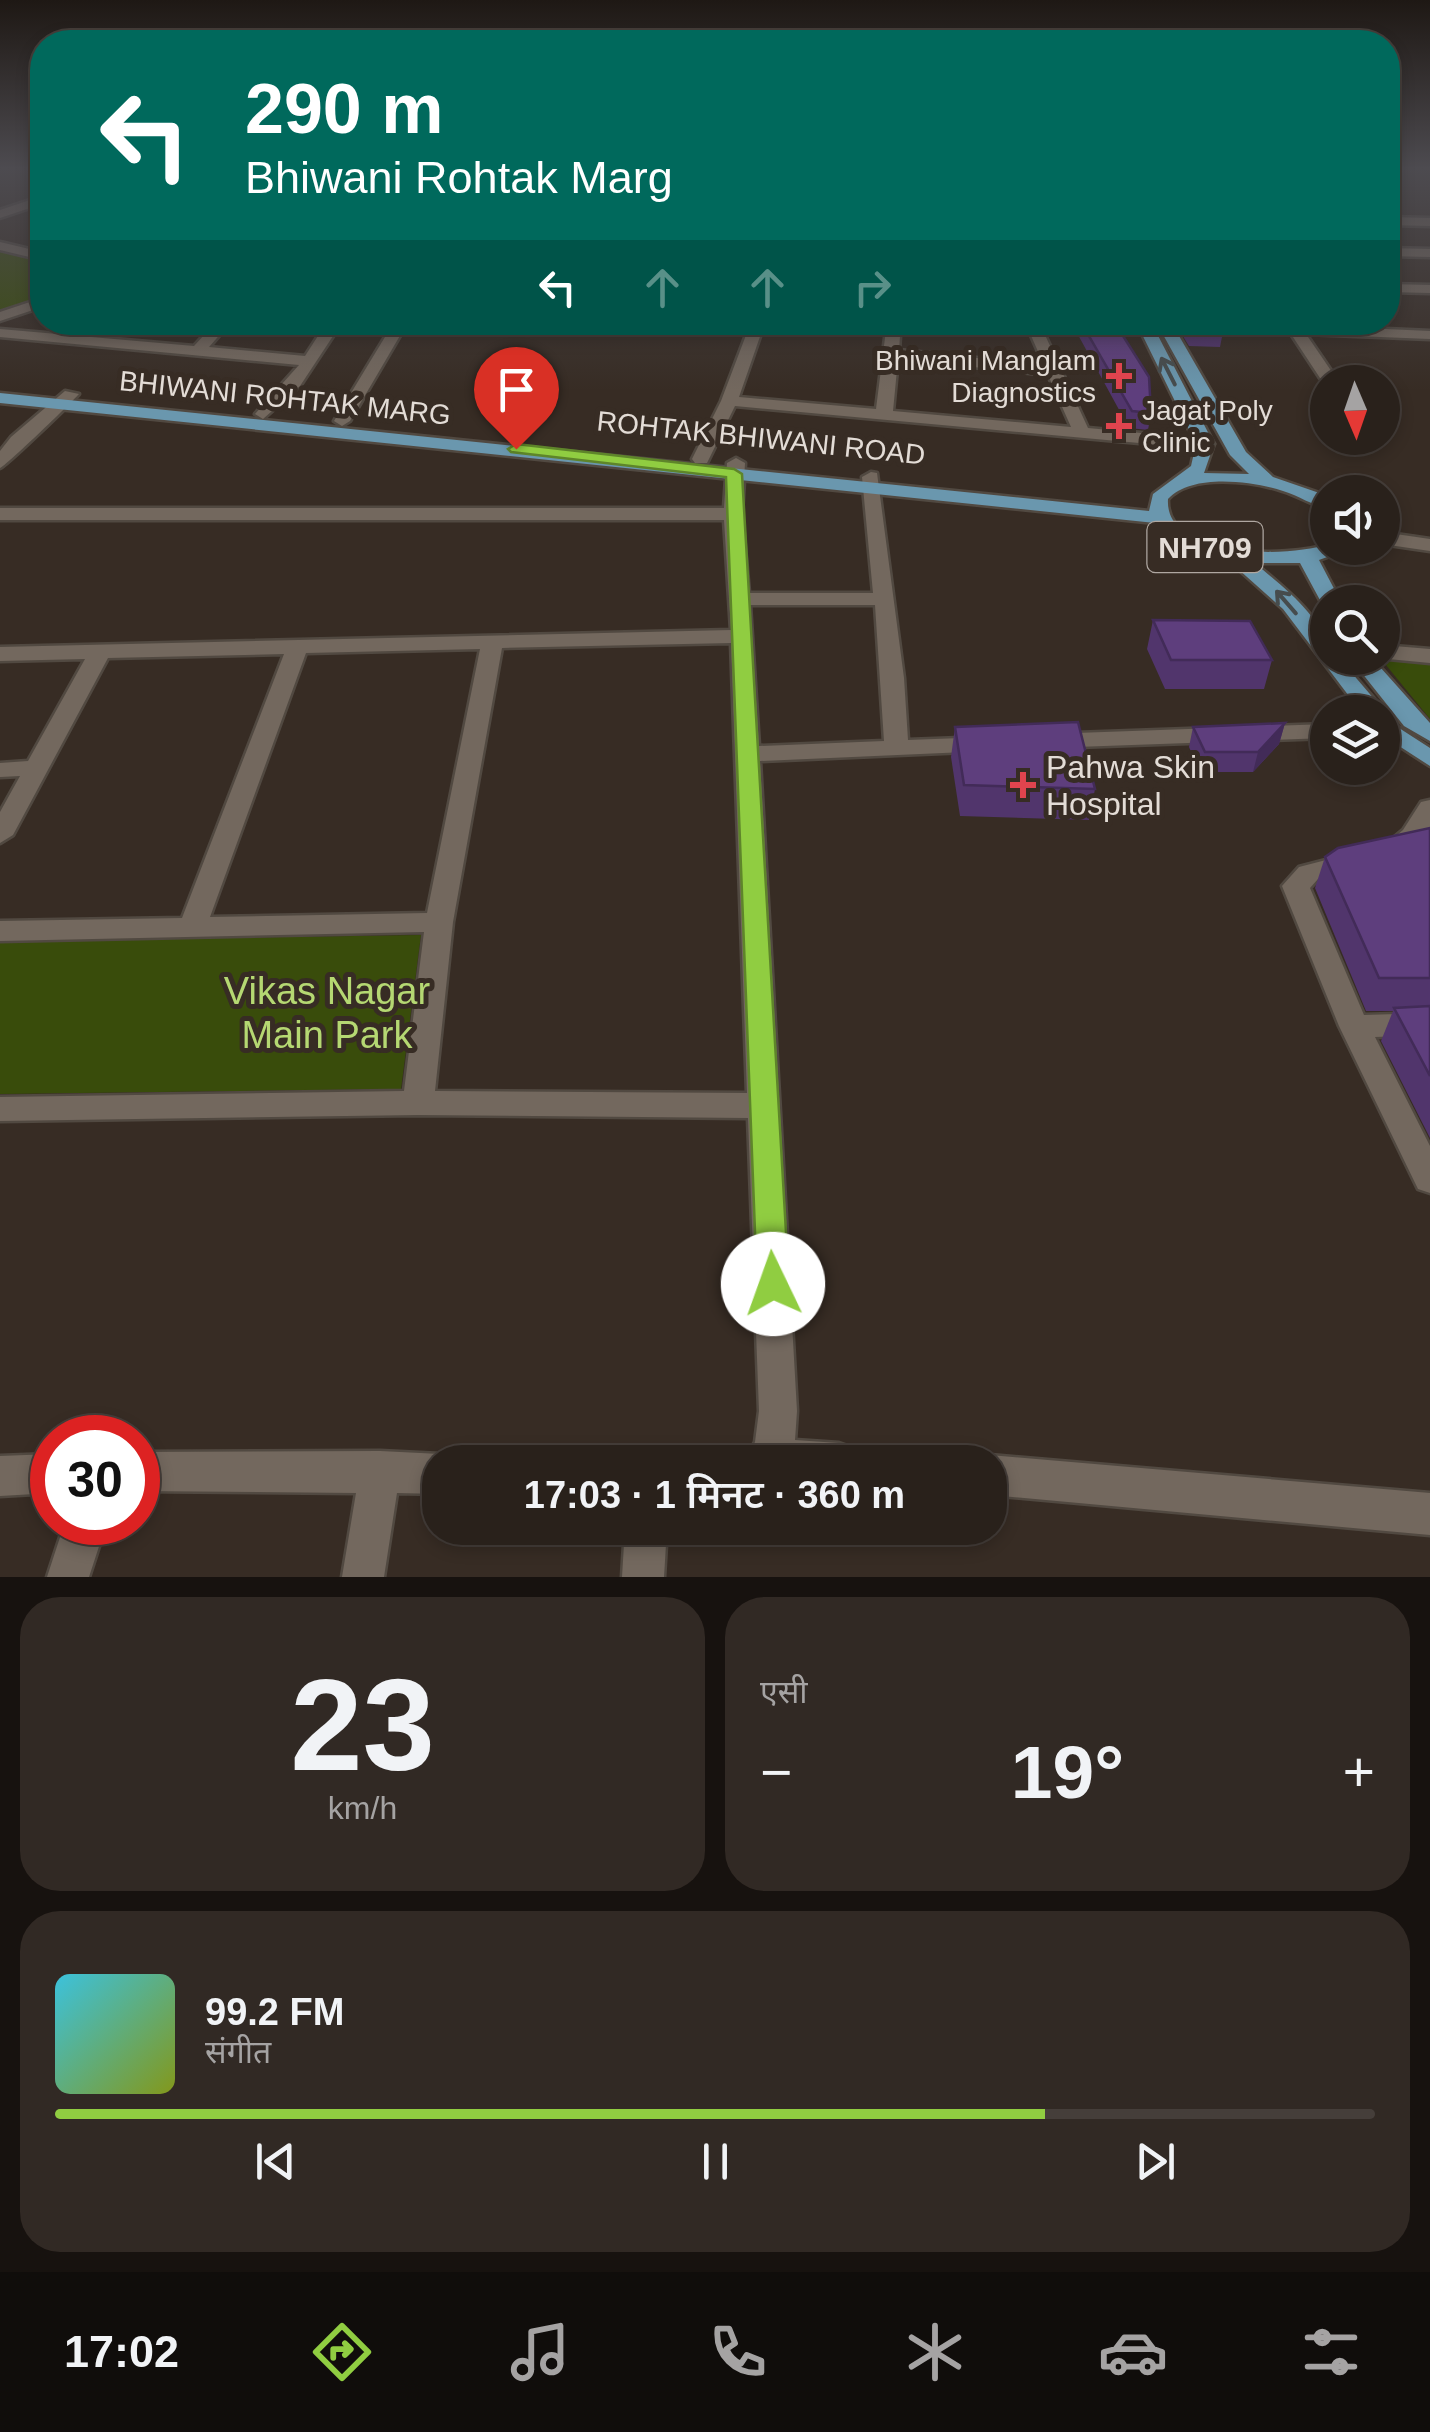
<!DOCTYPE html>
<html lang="hi">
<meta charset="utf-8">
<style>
:root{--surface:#29211b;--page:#312924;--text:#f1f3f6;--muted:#a5a3a3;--line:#453e3a;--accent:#90cd41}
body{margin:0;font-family:Arial,"Noto Sans Devanagari",sans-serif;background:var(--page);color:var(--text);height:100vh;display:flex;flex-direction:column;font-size:38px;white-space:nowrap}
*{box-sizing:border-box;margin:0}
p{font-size:32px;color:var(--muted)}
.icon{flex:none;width:55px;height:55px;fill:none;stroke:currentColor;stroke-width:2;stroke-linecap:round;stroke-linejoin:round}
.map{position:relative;height:1577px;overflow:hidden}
.sheet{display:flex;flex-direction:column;gap:20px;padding:20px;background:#17120f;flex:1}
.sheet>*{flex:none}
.guide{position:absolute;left:30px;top:30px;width:1370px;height:305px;border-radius:40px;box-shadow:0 5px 15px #0003,0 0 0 2px var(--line);background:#00695c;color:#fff;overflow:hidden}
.needle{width:65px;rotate:178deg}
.controls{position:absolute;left:1310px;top:365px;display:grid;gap:20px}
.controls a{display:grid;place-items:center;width:90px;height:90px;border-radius:50%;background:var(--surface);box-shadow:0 5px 15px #0003,0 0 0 2px var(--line);font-size:50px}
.speed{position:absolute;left:30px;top:1415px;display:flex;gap:20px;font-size:50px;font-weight:700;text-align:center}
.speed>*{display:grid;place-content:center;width:130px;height:130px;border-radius:50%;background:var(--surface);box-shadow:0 5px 15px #0003,0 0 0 2px var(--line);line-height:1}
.speed .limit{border:15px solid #d22;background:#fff;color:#111}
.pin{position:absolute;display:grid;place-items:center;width:85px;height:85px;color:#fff;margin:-102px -42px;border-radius:50% 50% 50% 0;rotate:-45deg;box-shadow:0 0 10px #0007}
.pin .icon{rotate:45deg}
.me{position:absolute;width:110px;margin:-55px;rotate:357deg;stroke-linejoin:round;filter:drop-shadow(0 0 8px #0008)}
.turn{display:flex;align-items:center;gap:35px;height:210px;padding:0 50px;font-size:45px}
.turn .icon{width:130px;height:130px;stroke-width:2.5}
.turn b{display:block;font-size:70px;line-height:85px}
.lanes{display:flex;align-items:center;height:95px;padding:0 50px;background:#0003;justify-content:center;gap:50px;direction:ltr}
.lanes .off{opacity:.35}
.big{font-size:75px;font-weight:600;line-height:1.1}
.sheet .card{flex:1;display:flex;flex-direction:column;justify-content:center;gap:15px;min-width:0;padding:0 35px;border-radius:40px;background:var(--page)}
.sheet .dial{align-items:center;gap:0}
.dial b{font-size:130px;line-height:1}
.song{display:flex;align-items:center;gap:30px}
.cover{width:120px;height:120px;border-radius:15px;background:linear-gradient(135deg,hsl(190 70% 55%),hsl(70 70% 35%))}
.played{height:10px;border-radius:5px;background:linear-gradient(90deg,var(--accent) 75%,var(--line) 75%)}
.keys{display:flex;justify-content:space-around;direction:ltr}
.heat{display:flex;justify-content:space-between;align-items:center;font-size:55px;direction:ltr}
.sheet .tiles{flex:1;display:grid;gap:20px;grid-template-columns:1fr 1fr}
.card:last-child{grid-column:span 2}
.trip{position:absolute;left:422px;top:1445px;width:585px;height:100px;border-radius:40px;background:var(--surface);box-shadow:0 5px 15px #0003,0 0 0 2px var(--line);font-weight:600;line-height:100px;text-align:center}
.tab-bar{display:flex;height:160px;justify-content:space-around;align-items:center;background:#100d0b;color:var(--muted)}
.tab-bar .icon{width:70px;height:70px}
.tab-bar .selected{color:var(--accent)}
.tab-bar b{font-size:45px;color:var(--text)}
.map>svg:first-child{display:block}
</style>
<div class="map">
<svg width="1430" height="1577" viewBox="0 0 1430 1577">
<rect width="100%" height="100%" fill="#372c24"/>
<!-- green -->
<path fill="#394c0b" d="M0,249L42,259V299L0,314Z
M1381,659L1430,663V719Z
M421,935L401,1089L0,1094V941Z"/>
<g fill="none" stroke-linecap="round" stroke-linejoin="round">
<!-- minor casing -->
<g stroke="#514941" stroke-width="5">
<path id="minor" d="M42,196V204L0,218V210Z
M1388,217L1430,218V226L1388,225Z
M0,242L42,252V260L0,250Z
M1388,248L1430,249V257L1388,256Z
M1388,284L1430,285V293L1388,292Z
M42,298V307L0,321V312Z
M216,322H231L209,347L305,356L327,322H408L350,421L342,426L334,421L388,332L337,330L300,386L263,419L255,414L299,365L0,337V329L194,346Z
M751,322H765L739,397L876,409L887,322H901L899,350L1044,365L1025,322H1039L1088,428L1205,439L1214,444L1205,449L735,406L707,463H695L692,459L721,401ZM898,359L1048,375L1071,427L893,411Z
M1234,322L1430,331V339L1306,334L1334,375L1326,380L1320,378L1291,334L1164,328L1157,324Z
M65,391L79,394C70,404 6,466 0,468V451L11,437Z
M736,458L745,463L742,514L749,593H873L862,477L871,472L877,473L904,678L908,740L988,737L1000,744L988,751L760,761L797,1411L795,1440L839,1443L853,1448L859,1462H744L755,1442L759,1411L748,1118L418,1115L0,1121V1097L404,1091L424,932L0,941V921L182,918L284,654L108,658L13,835L0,843V812L20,776L0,777V763L28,761L85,659L0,661V647L731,630L724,520H0V508H724L727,463ZM750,605H875L884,741L759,746ZM731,643L747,1093L435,1091L453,922L502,648ZM480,649L427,913L210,917L306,653Z
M1382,532L1430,539V551L1382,544Z
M1382,645L1430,649V663L1378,658H1382Z
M1328,724V738L1048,748L1036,741L1048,734Z
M1430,800C1430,808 1430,819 1430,827C1425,846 1399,862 1382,857L1378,851L1403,830L1421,802Z
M1353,853L1362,856L1366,862L1362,868L1318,879L1310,888L1364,1015L1430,1013V1035L1375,1037L1430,1146V1193L1418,1189L1339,1026L1282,886L1299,867Z
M380,1451L440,1454L455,1462H440V1494L397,1493L384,1577H342L356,1493L138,1491V1452Z
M52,1454V1493L0,1496V1456Z
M990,1455L1430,1493V1535L990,1495V1462H975Z
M65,1522H107L89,1577H47Z
M625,1528H667L664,1577H622Z"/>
</g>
<!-- major casing -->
<g stroke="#514941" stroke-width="5">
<path id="major" d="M1136,322H1151L1214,444L1204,473L1249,474L1230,455L1156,322H1171L1246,452L1273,477L1328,496V509C1312,505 1299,496 1283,491C1252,481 1192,473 1168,499C1164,559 1289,558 1328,544V548H1343L1341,552L1319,560L1341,602H1328V607L1321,602L1300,563H1255C1282,587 1328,619 1328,658H1339L1381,707L1385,712L1382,715L1361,712L1283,609L1228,560L1178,545L1155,523L0,403V393L1149,511L1153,494L1191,466L1196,444Z
M1350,658H1372L1430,723V741L1404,726Z
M1382,717L1430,748V766L1382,735Z"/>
</g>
<!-- minor -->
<use href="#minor" fill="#73685e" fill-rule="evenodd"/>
<!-- major -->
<use href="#major" fill="#6a97ae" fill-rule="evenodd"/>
</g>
<!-- wall -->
<path fill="#51356c" d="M1071,322H1122L1124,328L1123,336L1151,413L1148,430L1129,428Z
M1183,322H1217L1223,332L1220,347L1189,346L1181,333Z
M1153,620L1272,660L1264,689H1165L1147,649Z
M1285,723L1279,744L1253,772H1200L1189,747L1193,727Z
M955,727L1095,789L1089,820L960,816L951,757Z
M1430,828V1138L1381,1041L1393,1011H1366L1315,888L1325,857Z"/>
<!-- shaded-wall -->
<path fill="#422b58" d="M1285,723L1279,744L1253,772L1258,752Z"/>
<!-- building -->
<path fill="#5e3e7d" stroke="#422b58" stroke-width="2.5" d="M1081,322H1122L1124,328H1118L1149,377L1151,413L1132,411Z
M1187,322H1217L1223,332L1192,331Z
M1153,620L1250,621L1272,660H1171Z
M1078,722L1095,789L964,785L955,727Z
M1285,723L1258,752H1205L1193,727Z
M1430,828V978H1379L1325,857L1338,848Z
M1430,1006V1076L1394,1008Z"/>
<!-- one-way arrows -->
<defs><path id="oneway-shaft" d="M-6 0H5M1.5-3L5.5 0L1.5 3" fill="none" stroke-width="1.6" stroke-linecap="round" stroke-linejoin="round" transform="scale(2.5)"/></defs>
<g stroke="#464c4d">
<use href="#oneway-shaft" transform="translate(1168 371) rotate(-117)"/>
<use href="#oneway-shaft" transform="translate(1286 602) rotate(-131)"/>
</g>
<!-- sky -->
<linearGradient id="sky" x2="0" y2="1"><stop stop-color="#1e1814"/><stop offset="0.43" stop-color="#4d4b50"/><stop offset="1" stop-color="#4d4b50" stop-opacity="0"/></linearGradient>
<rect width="1430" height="391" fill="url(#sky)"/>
<!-- route -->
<path fill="#90cd41" stroke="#5e852a" stroke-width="2.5" d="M516,444L734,469L742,474L789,1284L785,1295L773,1299L761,1295L757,1284L726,477L511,452L508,449Z"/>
<!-- markers -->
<g fill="#e0444e" stroke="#372c24" stroke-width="4">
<path d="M1114 361h10v10h10v10h-10v10h-10v-10h-10v-10h10z"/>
<path d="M1114 411h10v10h10v10h-10v10h-10v-10h-10v-10h10z"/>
<path d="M1018 770h10v10h10v10h-10v10h-10v-10h-10v-10h10z"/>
</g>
<g text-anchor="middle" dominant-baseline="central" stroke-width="10" stroke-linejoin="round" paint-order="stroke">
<!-- far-poi labels -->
<g font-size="28" fill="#e3dcd6" stroke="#372c24" text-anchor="end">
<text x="1096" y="360">Bhiwani Manglam<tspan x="1096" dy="32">Diagnostics</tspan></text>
<text x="1142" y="410" text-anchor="start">Jagat Poly<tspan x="1142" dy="32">Clinic</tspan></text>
</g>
<!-- far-street labels -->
<g font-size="28" fill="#e3dcd6" stroke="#372c24">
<text transform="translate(285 398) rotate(6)">BHIWANI ROHTAK MARG</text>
<text transform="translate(761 438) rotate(6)">ROHTAK BHIWANI ROAD</text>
</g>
<!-- shield labels -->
<rect fill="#372c24" stroke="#afa7a1" stroke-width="2.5" x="1147.5" y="522" width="115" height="50" rx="8"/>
<g font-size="30" font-weight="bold" fill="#e3dcd6">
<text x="1205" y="547">NH709</text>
</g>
<!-- poi labels -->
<g font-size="32" fill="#e3dcd6" stroke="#372c24" text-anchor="start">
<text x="1046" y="767">Pahwa Skin<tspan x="1046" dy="37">Hospital</tspan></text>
</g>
<!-- near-park labels -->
<g font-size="38" fill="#b5d872" stroke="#372c24">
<text x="327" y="991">Vikas Nagar<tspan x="327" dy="44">Main Park</tspan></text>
</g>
</g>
</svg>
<div class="controls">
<a><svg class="needle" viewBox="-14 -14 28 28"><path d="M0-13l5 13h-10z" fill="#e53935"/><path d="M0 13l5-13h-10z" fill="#a5a3a3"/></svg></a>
<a><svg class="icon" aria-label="sound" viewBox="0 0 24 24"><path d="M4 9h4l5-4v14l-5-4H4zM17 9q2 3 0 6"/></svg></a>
<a><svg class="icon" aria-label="search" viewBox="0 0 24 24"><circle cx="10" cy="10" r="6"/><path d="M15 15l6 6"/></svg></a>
<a><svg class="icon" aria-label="layers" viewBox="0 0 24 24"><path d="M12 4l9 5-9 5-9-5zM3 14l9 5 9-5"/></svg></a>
</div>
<div class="speed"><div class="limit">30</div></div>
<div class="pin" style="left:516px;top:449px;background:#d93025"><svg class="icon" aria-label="arrive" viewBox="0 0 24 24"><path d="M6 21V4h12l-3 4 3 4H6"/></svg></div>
<svg class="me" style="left:773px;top:1284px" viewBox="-20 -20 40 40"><circle r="19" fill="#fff"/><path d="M0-13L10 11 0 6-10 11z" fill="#90cd41"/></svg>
<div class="trip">17:03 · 1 मिनट · 360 m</div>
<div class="guide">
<div class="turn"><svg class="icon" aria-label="left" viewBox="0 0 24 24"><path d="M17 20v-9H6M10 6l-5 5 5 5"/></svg><div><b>290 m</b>Bhiwani Rohtak Marg</div></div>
<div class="lanes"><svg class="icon" aria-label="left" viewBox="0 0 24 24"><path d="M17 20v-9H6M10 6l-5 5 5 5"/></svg><svg class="icon off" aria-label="ahead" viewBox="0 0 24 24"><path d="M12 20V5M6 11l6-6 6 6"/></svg><svg class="icon off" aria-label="ahead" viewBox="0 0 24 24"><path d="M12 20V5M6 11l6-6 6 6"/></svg><svg class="icon off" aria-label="right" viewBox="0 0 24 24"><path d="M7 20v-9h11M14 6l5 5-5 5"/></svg></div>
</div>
</div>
<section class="sheet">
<div class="tiles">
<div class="card dial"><b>23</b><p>km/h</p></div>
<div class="card"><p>एसी</p>
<div class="heat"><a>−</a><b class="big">19°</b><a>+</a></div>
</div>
<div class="card">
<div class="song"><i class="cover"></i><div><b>99.2 FM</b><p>संगीत</p></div></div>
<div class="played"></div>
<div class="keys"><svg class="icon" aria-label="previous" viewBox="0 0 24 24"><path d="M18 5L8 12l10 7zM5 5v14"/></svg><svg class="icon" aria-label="pause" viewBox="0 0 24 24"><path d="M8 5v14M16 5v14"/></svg><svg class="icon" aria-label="next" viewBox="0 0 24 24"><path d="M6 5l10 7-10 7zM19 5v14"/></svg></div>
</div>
</div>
</section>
<nav class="tab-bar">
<b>17:02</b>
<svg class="icon selected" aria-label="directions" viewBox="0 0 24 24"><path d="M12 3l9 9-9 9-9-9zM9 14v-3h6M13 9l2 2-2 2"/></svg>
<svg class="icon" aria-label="music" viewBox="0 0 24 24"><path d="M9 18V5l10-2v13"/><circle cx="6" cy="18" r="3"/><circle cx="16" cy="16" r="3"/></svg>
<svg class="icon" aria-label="phone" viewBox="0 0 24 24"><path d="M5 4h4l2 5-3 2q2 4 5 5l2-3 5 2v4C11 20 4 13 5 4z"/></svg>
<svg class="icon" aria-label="climate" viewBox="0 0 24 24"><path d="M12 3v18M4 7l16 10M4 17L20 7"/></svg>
<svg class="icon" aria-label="car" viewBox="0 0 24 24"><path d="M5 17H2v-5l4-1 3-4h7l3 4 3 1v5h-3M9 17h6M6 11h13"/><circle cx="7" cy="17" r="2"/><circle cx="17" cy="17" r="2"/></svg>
<svg class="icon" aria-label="filters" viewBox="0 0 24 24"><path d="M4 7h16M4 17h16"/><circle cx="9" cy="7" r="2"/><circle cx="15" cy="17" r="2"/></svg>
</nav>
